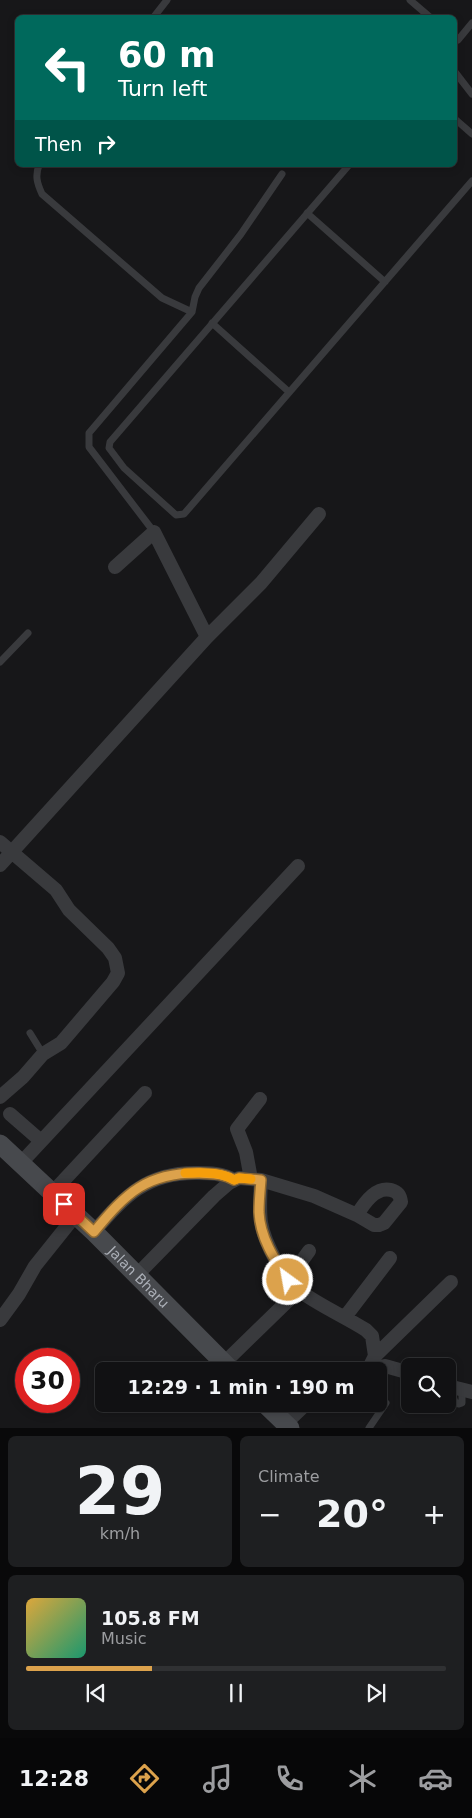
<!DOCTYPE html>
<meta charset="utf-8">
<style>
:root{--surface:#111113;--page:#1e1f21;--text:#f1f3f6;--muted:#9c9da0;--line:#303133;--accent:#dca24c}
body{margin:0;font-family:"DejaVu Sans",sans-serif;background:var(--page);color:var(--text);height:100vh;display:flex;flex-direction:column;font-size:19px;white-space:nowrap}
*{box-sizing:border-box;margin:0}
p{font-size:16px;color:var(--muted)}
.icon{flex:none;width:28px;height:28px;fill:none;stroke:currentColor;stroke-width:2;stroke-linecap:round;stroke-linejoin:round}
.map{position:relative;height:1428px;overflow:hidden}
.details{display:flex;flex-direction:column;gap:8px;padding:8px;background:#09090a;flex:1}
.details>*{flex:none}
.top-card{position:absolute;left:15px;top:15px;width:442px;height:152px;border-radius:8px;box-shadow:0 2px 8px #0003,0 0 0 1px var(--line);background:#00695c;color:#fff;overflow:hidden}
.fabs{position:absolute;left:401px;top:1358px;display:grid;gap:10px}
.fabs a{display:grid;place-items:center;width:55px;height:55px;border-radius:8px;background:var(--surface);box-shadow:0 2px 8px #0003,0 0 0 1px var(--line);font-size:25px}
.speed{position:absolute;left:15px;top:1348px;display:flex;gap:10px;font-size:25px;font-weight:700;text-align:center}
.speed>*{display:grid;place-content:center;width:65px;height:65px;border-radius:50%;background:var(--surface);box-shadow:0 2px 8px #0003,0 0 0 1px var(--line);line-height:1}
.speed .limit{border:8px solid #d22;background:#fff;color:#111}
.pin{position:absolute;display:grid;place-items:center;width:42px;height:42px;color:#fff;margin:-21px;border-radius:10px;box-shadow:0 2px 8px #0006}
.me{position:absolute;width:55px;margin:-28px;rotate:328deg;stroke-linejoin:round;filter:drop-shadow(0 0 4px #0008)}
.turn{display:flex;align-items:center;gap:18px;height:105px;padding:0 20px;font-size:22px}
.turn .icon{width:65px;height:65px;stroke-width:2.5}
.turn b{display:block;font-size:35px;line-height:42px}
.then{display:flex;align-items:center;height:48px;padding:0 20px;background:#0003;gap:10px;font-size:19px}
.big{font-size:38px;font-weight:700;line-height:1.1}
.details .widget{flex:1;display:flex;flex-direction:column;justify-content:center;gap:8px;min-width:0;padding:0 18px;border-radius:8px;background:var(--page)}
.details .dial{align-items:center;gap:0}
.dial b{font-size:65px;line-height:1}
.song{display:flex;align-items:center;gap:15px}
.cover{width:60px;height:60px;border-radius:8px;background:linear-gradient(135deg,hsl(40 70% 55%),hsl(160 70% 35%))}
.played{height:5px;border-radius:2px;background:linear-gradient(90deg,var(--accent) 30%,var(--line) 30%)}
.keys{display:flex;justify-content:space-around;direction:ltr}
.heat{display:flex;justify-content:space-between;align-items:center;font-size:28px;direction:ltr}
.details .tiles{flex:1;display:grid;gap:8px;grid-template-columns:1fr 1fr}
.widget:last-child{grid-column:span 2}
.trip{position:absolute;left:95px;top:1362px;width:292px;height:50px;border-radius:8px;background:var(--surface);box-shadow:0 2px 8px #0003,0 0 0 1px var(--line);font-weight:700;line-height:50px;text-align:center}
.dock{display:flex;height:80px;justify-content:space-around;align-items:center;background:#070708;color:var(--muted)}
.dock .icon{width:35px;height:35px}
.dock .current{color:var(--accent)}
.dock b{font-size:22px;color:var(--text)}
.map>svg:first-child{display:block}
</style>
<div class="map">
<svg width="472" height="1428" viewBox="0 0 472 1428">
<rect width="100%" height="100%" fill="#171719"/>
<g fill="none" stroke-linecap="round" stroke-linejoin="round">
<!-- lane -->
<path stroke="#393a3d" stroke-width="7" d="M410,0L431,18
M153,18L167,0
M455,38L458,40L472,23
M455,72L472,94
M455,119L472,134
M39,165C35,176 37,183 42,194L162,298L192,312
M349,165L110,442L109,448L124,468L176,515L184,514L472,181
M307,213L385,282
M212,323L289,392
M154,532L89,447V433L192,312L195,297L199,288L241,234L282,174
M0,662L28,633
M30,1033L43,1054
M450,1387L455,1402L459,1404L462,1403V1390
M369,1428L386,1403"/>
<!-- street -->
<path stroke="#393a3d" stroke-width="14" d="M115,567L154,532L207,637
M0,842L56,890L69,910L108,948L115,958L118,973L113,982L61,1043L43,1054L23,1077L0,1097
M0,865L207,637L261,583L319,514
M10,1114L41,1141
M20,1164L298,866
M251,1179L246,1152L237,1129L260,1099
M261,1180C259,1218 258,1228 276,1261C282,1271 288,1282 297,1289C318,1305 344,1316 366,1330L372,1336L375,1356
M52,1193L145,1093
M94,1232C123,1197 147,1172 197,1173C210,1173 222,1173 234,1180
M137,1275L214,1196L229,1183L239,1178L261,1180L314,1196L357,1215L374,1225H379L384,1223L401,1202C400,1195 398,1192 391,1190C376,1186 364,1203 357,1215
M288,1280L309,1251
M345,1317L390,1258
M0,1320L19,1294L35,1266L75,1216
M224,1363L299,1290
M368,1370L375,1356L451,1282
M365,1371L385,1366L410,1373
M448,1386L472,1392
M285,1424L306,1404"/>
<!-- secondary -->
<g stroke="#47494d" stroke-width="19">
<path id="s1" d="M0,1144L94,1232L232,1371"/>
<path d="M265,1404L290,1428"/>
</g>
</g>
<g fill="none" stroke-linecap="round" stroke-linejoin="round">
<!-- route casing -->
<g stroke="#8f6931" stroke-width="12">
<path id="route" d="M64,1204L94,1232C126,1193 147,1172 200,1173C213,1174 223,1173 234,1180L239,1178L261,1180C260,1191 259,1201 259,1212C260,1237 274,1259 288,1280"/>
</g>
<!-- route -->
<use href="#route" stroke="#dca24c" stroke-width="9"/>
<!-- slow -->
<path stroke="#f59e0b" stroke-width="9" d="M185,1173C202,1173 219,1171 234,1180L239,1178L251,1179"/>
</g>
<g text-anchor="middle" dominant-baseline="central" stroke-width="5" stroke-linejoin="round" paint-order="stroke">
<!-- street labels -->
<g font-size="14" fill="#abafb7" stroke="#121214">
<text stroke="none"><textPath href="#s1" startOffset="192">Jalan Bharu</textPath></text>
</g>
</g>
</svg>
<div class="fabs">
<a><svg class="icon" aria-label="search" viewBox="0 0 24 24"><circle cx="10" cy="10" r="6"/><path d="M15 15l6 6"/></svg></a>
</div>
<div class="speed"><div class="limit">30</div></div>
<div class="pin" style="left:64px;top:1204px;background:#d93025"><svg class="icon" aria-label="arrive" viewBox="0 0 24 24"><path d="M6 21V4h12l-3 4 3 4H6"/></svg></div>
<svg class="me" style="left:288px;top:1280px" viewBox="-20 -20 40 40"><circle r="17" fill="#dca24c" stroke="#fff" stroke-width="3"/><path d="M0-11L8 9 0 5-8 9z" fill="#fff"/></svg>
<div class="trip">12:29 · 1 min · 190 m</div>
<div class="top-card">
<div class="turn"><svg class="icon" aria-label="left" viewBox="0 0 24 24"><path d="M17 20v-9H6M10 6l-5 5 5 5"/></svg><div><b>60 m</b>Turn left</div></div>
<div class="then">Then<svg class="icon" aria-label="right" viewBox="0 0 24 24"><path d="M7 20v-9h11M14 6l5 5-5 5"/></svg></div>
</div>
</div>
<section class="details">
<div class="tiles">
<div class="widget dial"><b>29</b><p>km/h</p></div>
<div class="widget"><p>Climate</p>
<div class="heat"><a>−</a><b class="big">20°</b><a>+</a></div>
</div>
<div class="widget">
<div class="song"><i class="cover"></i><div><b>105.8 FM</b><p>Music</p></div></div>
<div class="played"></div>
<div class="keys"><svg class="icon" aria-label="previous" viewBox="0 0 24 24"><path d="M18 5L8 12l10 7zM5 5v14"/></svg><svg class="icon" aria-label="pause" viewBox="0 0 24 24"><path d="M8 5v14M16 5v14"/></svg><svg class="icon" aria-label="next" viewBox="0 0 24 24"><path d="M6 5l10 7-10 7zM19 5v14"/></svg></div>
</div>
</div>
</section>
<nav class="dock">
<b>12:28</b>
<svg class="icon current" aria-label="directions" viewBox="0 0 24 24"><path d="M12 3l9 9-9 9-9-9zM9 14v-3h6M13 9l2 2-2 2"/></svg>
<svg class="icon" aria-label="music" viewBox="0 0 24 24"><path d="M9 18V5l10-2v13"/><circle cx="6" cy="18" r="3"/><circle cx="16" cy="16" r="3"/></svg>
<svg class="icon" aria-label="phone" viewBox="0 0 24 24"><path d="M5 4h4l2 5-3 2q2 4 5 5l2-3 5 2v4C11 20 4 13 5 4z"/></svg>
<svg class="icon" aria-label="climate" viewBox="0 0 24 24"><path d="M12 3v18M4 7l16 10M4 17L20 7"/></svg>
<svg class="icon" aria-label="car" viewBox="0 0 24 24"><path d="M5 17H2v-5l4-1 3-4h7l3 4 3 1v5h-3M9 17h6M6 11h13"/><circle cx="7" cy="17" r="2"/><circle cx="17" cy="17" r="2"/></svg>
</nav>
